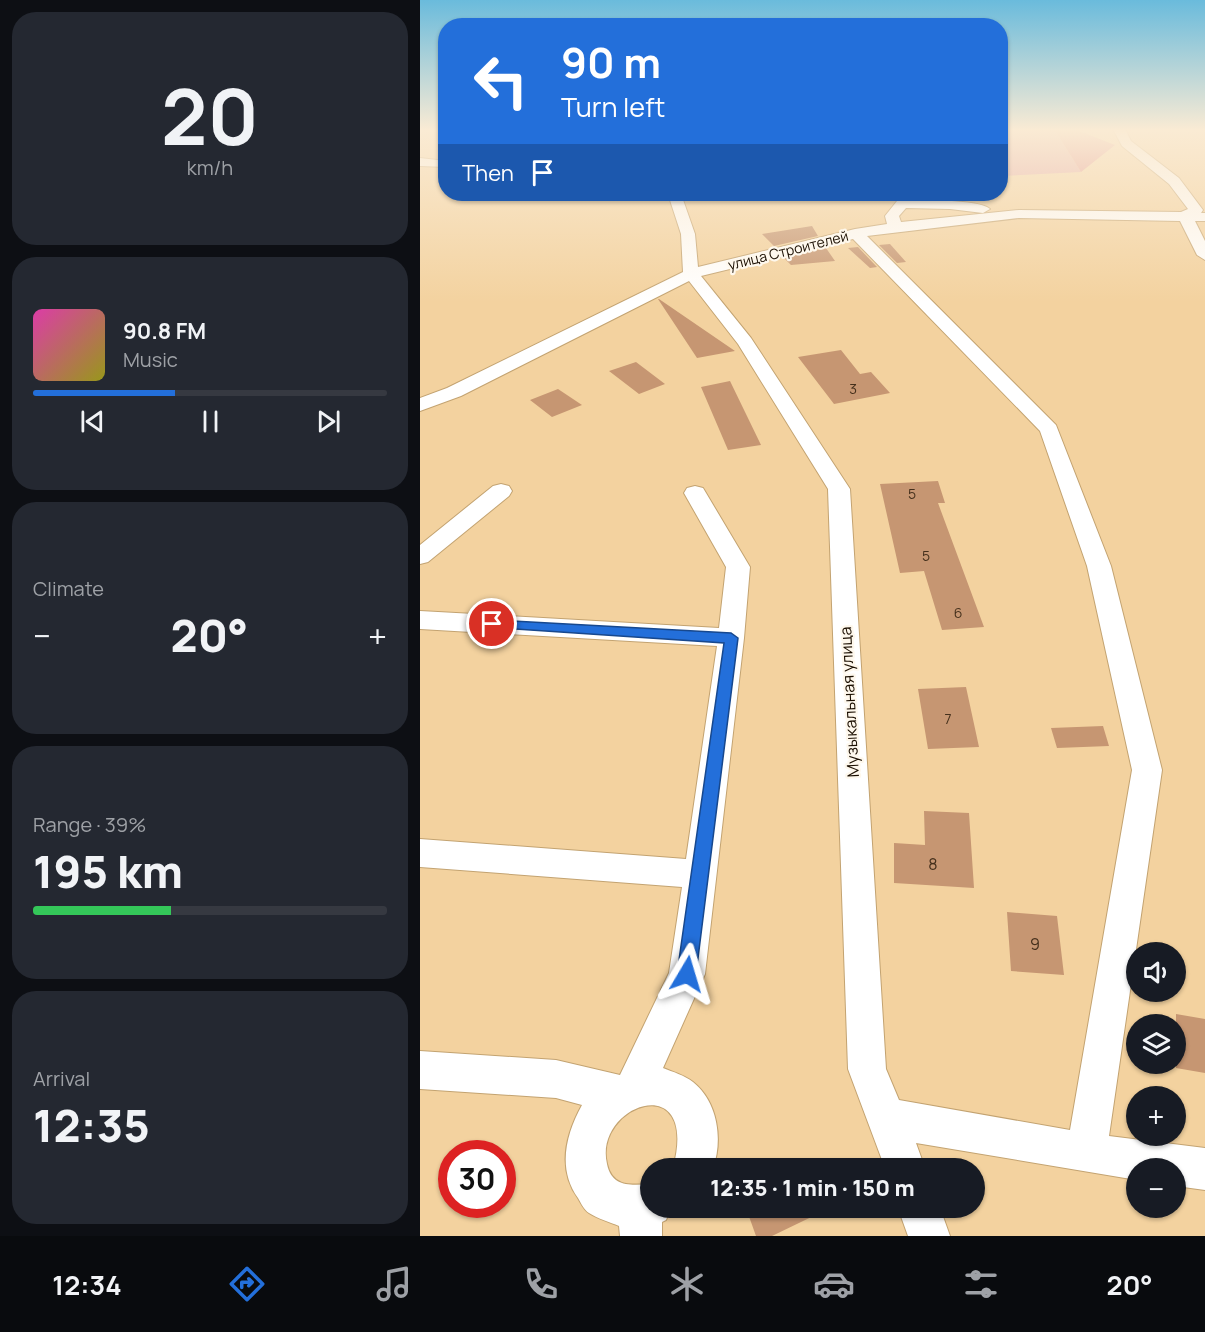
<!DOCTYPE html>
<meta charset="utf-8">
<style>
:root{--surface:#171b24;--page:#242831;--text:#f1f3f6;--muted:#9ea1a6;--line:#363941;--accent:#236fda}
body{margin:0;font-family:Manrope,sans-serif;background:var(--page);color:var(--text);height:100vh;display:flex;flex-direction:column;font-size:22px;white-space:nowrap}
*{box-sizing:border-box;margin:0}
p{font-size:20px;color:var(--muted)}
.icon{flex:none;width:33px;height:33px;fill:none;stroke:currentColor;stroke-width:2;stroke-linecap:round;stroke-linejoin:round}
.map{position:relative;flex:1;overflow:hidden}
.side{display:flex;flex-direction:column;gap:12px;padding:12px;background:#0d0f14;width:420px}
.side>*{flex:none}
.top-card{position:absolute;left:18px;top:18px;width:570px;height:183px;border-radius:24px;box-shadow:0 2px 4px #0004;background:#236fda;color:#fff;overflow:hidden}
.fabs{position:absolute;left:706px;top:942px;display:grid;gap:12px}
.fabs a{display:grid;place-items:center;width:60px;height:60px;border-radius:50%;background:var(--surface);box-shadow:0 2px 4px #0004;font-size:30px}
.speed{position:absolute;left:18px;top:1140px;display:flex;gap:12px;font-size:30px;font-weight:700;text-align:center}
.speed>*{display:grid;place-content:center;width:78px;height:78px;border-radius:50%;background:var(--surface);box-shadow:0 2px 4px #0004;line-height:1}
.speed .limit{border:9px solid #d22;background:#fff;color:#111}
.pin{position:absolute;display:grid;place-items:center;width:51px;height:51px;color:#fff;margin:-26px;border:3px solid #fff;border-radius:50%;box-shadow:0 2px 6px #0007}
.me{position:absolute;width:66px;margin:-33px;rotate:7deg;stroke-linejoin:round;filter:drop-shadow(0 0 4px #0008)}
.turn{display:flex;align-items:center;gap:21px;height:126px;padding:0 24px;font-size:27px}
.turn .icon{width:78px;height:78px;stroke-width:2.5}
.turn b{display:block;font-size:42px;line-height:51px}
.then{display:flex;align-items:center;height:57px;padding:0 24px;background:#0003;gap:12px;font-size:22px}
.big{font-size:45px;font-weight:800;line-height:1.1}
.side .tile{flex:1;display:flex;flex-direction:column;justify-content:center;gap:9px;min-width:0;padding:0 21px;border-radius:24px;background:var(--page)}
.side .dial{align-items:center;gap:0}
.dial b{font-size:78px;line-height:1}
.song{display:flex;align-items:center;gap:18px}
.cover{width:72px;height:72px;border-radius:9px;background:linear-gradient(135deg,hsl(320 70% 55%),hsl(60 70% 35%))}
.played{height:6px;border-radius:3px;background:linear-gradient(90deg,var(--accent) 40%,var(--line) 40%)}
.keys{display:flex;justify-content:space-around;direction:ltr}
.heat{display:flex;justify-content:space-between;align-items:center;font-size:33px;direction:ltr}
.charge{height:9px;border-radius:4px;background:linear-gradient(90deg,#34c759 39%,var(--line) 0)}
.trip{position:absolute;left:220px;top:1158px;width:345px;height:60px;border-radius:30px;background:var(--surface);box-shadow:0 2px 4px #0004;font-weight:800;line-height:60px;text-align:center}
.menu{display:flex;height:96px;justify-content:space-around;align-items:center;background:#090b0e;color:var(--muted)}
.menu .icon{width:42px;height:42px}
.menu .selected{color:var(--accent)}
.menu b{font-size:27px;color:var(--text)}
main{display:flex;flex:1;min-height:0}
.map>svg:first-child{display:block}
</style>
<main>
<section class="side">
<div class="tile dial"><b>20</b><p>km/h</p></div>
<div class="tile">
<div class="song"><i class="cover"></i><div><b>90.8 FM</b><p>Music</p></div></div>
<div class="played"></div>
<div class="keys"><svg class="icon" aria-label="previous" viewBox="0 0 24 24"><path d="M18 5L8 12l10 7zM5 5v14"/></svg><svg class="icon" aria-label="pause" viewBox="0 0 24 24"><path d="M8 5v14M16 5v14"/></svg><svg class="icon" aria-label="next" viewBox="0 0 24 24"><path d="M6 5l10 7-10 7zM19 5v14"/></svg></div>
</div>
<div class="tile"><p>Climate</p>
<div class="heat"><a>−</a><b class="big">20°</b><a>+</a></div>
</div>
<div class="tile"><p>Range · 39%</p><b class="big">195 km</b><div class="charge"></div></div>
<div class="tile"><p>Arrival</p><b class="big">12:35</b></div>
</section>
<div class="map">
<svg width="785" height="1236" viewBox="0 0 785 1236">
<rect width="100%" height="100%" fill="#f3d29f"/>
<!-- green -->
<path fill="#e2a3a4" d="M580,129L636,132L661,172L581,176Z"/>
<!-- forest -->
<path fill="#de888a" d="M596,129H654L695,145L661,172L636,132Z"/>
<!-- building -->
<path fill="#c69672" d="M392,226L398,236L354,246L342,234Z
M470,244L486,262L477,263L459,245Z
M438,247L457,267L450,268L428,248Z
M406,248L415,261L371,265L364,258Z
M238,299H239L315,351L277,358Z
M421,350L440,374L451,372L470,393L414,404L378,357Z
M216,362L245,384L219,394L189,371Z
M310,381L341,445L308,450L281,387Z
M138,389L162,405L132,417L110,400Z
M518,481L525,503H518L564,627L522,630L504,571L480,573L460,484Z
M546,687L559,747L508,749L498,689Z
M683,726L689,746L637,748L631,728Z
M504,811L549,813L554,888L474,883V843L505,845Z
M587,912L637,916L644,975L591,971Z
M756,1014L785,1019V1073L756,1068Z
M326,1208H410L352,1236H336Z"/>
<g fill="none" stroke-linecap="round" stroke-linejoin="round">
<!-- minor casing -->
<g stroke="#c3a371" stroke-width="2">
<path id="minor" d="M693,129H705L711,141L759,178L783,210L781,213H785V221H775L785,241V260L777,255L760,221L599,218L447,236L636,425L691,566L742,770L689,1136L785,1148V1190L756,1186V1168H717V1180L496,1143L505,1168H465L428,1069L408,489L318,344L269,281L41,396L0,411V398L27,388L263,272L261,234L248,194H261L275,234L278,267L435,229L467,224L465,216L477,201L482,200C499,200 559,199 570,209L563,213L530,209L486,208L479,216L481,222L599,210L761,212L768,209L749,184L702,146ZM433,239L620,431L667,566L712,770L650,1130L479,1100L466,1069L430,489L331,338L281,276Z
M0,158L26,161V167L0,166Z
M81,484L89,486L92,491L89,496L8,562L0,564V545L73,486Z
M275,486L283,488L286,493L330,567L324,638L285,974L243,1068C253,1072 264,1075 273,1082C298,1102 303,1140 293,1168H253C280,1067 173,1105 187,1164C192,1188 211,1185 231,1184V1208H251L246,1220L242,1222V1236H200L199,1226C190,1222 178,1219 169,1213C164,1210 161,1203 158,1198C137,1169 146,1134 162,1105L136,1098L0,1089V1051L136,1060L200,1075L249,973L262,887L0,867V839L266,859L297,646L0,629V611L299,628L306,567L264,493L267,488Z
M478,1208H520L530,1236H488Z"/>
</g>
<!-- minor -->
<use href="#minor" fill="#fff" fill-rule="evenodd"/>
</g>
<!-- sky -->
<linearGradient id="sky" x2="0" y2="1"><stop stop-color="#6abbdc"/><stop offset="0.43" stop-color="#faebd4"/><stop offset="1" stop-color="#faebd4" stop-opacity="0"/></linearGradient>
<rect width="785" height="302" fill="url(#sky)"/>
<!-- route -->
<path fill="#236fda" stroke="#17488e" stroke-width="1.5" d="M72,620L311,633L318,638L276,974L273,980L267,983L260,980L257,974L304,643L67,627L65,624L67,621Z"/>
<g text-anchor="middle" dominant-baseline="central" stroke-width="4.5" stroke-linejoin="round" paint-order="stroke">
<!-- far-street labels -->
<g font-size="14" fill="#1a0e00" stroke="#fef8ed">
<text transform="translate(368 250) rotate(-14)">улица Строителей</text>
</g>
<!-- number labels -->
<g font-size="14" fill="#45301c">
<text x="433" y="388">3</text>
<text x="492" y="493">5</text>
<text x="506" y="555">5</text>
<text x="538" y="612">6</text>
<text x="528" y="718">7</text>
</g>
<!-- street labels -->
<g font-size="16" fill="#1a0e00" stroke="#fef8ed">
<text transform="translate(429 702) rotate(-93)">Музыкальная улица</text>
</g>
<!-- near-number labels -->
<g font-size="16" fill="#45301c">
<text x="513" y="864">8</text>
<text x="615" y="944">9</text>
</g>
</g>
</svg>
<div class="fabs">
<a><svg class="icon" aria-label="sound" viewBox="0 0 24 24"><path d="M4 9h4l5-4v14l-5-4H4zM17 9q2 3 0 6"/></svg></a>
<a><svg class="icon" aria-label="layers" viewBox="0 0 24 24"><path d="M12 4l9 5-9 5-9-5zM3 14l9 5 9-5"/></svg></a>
<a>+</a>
<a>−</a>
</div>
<div class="speed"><div class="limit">30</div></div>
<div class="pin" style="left:72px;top:624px;background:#d93025"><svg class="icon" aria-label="arrive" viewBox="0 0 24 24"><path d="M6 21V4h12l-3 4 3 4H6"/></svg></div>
<svg class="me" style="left:267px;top:974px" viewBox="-20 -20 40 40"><path d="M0-17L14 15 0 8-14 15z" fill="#236fda" stroke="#fff" stroke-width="4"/></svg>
<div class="trip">12:35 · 1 min · 150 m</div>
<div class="top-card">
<div class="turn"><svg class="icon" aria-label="left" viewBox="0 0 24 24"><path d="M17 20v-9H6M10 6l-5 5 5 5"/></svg><div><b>90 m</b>Turn left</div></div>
<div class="then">Then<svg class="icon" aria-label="arrive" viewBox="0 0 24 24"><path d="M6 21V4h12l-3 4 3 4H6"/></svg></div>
</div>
</div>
</main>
<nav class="menu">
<b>12:34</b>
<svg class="icon selected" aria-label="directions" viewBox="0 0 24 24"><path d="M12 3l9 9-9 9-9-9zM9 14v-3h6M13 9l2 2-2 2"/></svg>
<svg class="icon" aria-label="music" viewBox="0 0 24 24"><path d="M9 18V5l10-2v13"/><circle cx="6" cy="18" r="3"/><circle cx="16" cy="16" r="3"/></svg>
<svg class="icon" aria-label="phone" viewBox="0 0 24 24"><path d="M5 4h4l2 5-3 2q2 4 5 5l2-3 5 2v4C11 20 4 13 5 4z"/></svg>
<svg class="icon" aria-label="climate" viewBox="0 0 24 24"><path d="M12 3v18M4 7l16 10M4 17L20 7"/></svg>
<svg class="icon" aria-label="car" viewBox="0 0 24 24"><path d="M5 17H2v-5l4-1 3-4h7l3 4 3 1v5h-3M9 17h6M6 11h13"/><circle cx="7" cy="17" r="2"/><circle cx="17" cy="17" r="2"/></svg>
<svg class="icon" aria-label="filters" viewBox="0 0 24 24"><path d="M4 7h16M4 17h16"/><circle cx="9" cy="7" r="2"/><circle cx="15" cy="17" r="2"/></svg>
<b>20°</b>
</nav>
